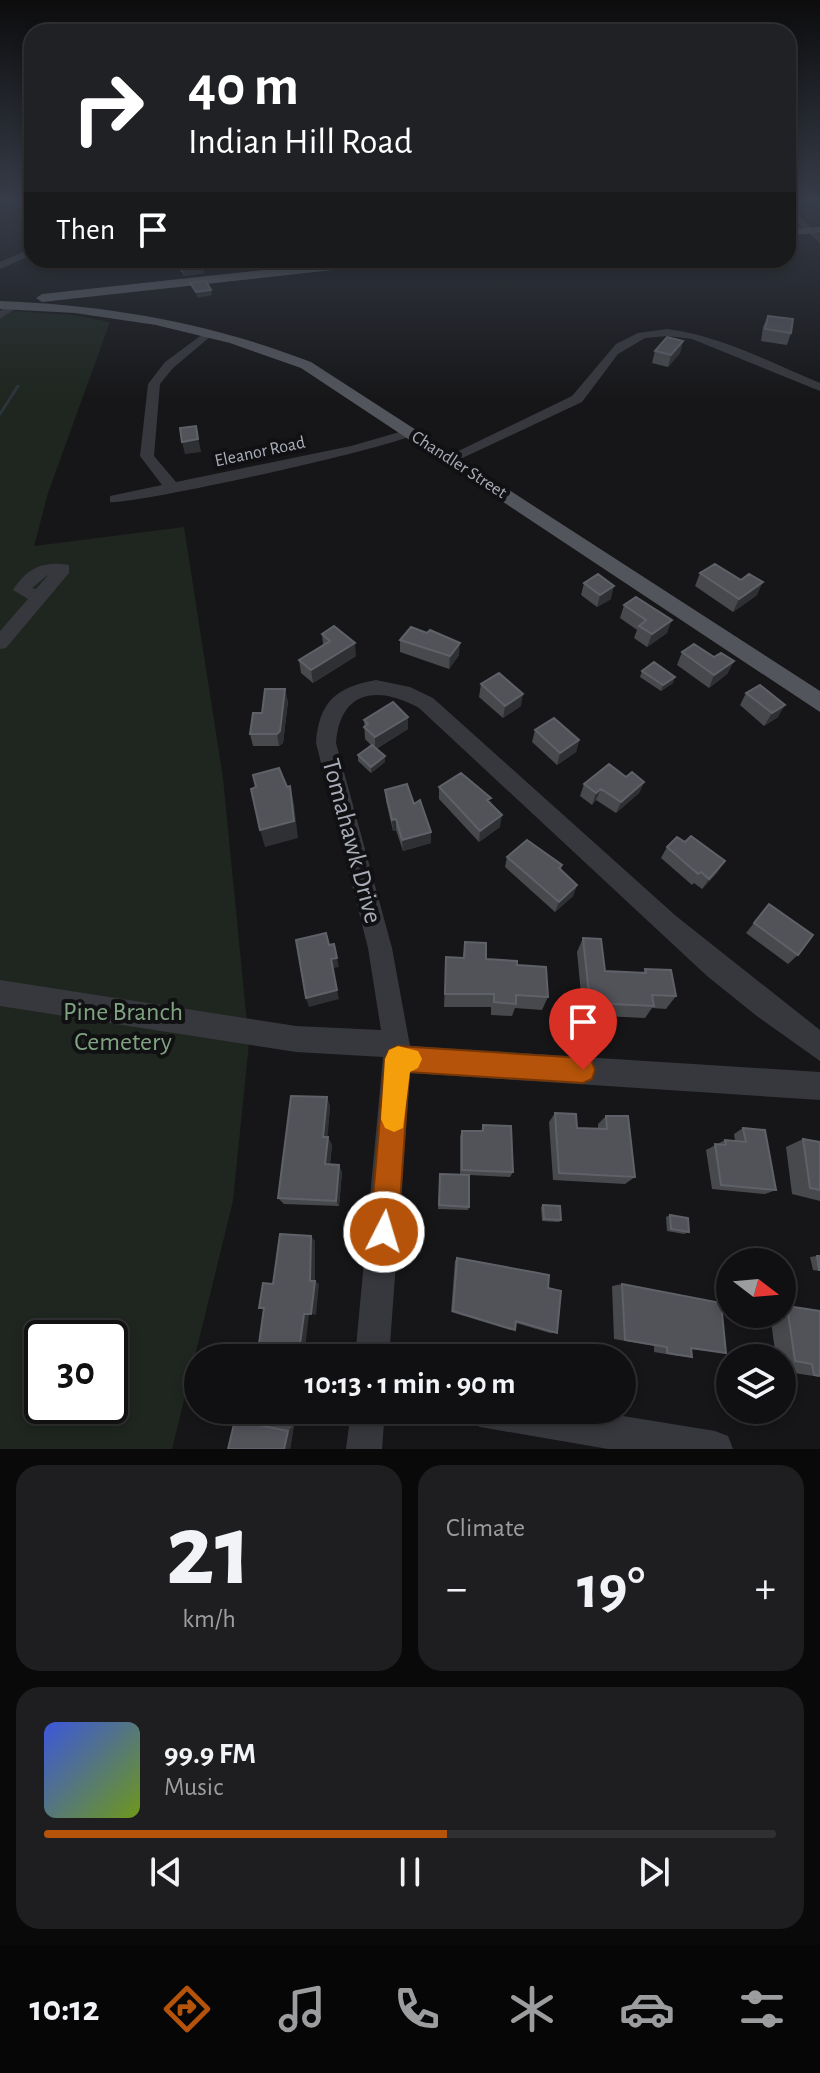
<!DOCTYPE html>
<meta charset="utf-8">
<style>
:root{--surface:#101012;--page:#1e1e20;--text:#f1f3f6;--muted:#9c9d9f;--line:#303032;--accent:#b45309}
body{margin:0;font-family:"Alegreya Sans",sans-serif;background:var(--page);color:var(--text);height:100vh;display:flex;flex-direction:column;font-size:30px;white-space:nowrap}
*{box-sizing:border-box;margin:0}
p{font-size:26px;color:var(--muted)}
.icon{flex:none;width:44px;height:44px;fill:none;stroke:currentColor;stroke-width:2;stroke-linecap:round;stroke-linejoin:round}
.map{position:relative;height:1449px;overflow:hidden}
.drawer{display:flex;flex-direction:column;gap:16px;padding:16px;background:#09090a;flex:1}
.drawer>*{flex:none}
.top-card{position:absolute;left:24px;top:24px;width:772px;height:244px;border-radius:24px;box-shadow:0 4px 12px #0003,0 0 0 2px var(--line);background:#202124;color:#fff;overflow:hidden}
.needle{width:52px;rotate:106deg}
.controls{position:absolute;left:716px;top:1248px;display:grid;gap:16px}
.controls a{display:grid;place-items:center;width:80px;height:80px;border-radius:50%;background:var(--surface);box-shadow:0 4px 12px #0003,0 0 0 2px var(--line);font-size:40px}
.speed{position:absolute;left:24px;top:1320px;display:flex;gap:16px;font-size:40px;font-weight:700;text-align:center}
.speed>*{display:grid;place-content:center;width:104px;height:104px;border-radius:50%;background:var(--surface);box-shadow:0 4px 12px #0003,0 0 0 2px var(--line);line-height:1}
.speed .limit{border:4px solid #111;border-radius:12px;background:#fff;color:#111}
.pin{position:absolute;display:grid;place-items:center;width:68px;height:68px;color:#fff;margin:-82px -34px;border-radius:50% 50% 50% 0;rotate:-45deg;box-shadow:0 0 8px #0007}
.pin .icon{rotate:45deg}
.me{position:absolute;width:88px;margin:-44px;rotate:5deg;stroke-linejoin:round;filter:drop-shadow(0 0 6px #0008)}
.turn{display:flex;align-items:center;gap:28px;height:168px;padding:0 32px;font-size:36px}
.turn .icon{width:104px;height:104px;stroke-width:2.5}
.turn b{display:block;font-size:56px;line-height:68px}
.then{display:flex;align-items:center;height:76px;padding:0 32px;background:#0003;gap:16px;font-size:30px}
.big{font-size:60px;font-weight:700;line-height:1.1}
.drawer .widget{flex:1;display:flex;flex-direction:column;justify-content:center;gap:12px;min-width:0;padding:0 28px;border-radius:24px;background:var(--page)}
.drawer .dial{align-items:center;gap:0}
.dial b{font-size:104px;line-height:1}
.song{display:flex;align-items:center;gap:24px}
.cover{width:96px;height:96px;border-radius:12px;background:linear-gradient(135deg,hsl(230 70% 55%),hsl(80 70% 35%))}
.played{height:8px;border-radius:4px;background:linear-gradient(90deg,var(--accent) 55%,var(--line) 55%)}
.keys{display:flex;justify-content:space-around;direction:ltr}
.heat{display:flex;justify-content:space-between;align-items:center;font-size:44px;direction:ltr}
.drawer .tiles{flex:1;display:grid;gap:16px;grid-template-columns:1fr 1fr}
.widget:last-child{grid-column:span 2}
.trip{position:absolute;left:184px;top:1344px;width:452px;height:80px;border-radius:40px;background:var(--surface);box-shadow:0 4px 12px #0003,0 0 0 2px var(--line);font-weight:700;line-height:80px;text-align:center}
.tab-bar{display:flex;height:128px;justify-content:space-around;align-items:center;background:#060607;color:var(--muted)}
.tab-bar .icon{width:56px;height:56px}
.tab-bar .active{color:var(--accent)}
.tab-bar b{font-size:36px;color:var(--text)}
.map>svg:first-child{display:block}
</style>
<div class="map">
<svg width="820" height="1449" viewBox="0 0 820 1449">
<rect width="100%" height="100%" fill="#161618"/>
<!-- green -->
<path fill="#1e261f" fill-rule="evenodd" d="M0,310L73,315L110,322L48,493L34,546L184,527L223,778L249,1043L233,1201L172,1449H0ZM42,1338H110V1406H42Z"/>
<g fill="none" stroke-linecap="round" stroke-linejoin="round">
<!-- stream -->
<path stroke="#2c353c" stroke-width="3" d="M0,414L18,386"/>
<!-- minor -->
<path fill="#37383d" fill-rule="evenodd" d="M788,207L820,235V243L788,215Z
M32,248V255L0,269V262Z
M12,303L21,305L0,319V311Z
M667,329C722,336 769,362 820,383V391L692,339L667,336L645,338L618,354L582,402L456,461L444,458L572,396L616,344L638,333Z
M207,331L213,334L211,336L173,368L160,384L154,456L176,482L351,446L410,429L417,433C401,446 130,506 110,502V496L162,485L140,456L148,384L165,362Z
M63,564L69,565V573L6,648L0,649V631L28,599L13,590C26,570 39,562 63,564ZM49,574L36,589L32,588Z
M376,680L410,687L433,698L676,916L820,1030V1061L758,1017L707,976L419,708C378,685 340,690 336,743L392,948L410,1046L820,1072V1100L410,1073L389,1358H355L383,1057L296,1052L0,1006V980L296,1026L381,1030L368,948L316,743C319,702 336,687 376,680Z
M351,1410H385L382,1449H346Z
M463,1410H586L715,1431L728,1436L733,1449H608L480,1427L468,1422Z"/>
<!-- major -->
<path fill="#53555c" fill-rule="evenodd" d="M820,227V233L788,235V229Z
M354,260H393L387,264L42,302L36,298L42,294Z
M0,301C107,305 211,323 311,362L820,691V712L301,368L230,343L156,325L75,313L0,309Z"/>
</g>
<!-- wall -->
<path fill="#47494d" d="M178,260H202L204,273L184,276L179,268Z
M768,316L791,333L787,345L761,341L763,327Z
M683,341L680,353L668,367L652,363L655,351Z
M700,573L757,595L733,612L695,586Z
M584,583L611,599L597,607L581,595Z
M624,605L667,633L647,647L634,638L637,630L620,618Z
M322,634L356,656L313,683L301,673L299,660L323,645Z
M400,640L459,655L449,669L400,652Z
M682,652L714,657L734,661L727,674L709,688L677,665Z
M642,671L673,683L661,691L640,677Z
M481,684L521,706L503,718L479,697Z
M746,693L778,717L764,726L740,705Z
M288,701L283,743L279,746H253L250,734L262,713Z
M408,717V729L376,749L385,756V762L371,773L358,761V755L371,745L365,739L364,720Z
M535,730L579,740L576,752L557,765L532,742Z
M626,777L644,782L639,793L616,813L596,800L592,805L580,796L584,784Z
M439,787L490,803L500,827L479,842L439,799Z
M385,790L414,804L431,832V843L403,851L396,830L393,831L386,801Z
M685,842L718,872L702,889L694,883L692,885L661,858L667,847Z
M507,857L562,865L561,870L577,885L573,896L555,912L505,867Z
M769,904L798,955L788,964L746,933Z
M583,938L605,971L643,973L645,969L676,996L666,1009L652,1008L645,1018L583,1015L577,952Z
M465,942L486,959L517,965L548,997L542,1010L515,1008L512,1016L491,1015V1007H444L446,957L463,958Z
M327,1097L330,1107L327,1137L332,1145L330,1164L342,1172L339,1206L284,1204L278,1198Z
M555,1113L577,1128L598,1129V1124L606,1116L635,1177L625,1184L553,1180L549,1122Z
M483,1125L513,1172L510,1177L469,1175V1207L468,1210L438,1209L440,1174H460V1136L462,1131H481Z
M743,1128L776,1190L765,1194L712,1189L706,1150L725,1140L735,1141L734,1134Z
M803,1139L820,1142V1201L792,1194L786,1147Z
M543,1205L561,1220L559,1222L542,1221L541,1207Z
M670,1215L689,1232L684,1234L667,1231L666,1217Z
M817,1256H820V1271L813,1270L810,1257Z
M457,1258L548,1288L557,1333H550L516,1323L515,1330H510L451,1312L455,1261Z
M622,1284L726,1353L691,1349L692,1357L678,1356L654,1352V1346L614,1339L612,1286Z
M787,1306L820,1377L794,1373L792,1362L782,1360V1358H776L770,1314H782V1307Z
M244,1415L294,1425L290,1449H228L235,1420Z"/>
<!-- shaded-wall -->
<path fill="#2f3033" d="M202,263L204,273L184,276L182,265Z
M211,290L212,295L197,298L196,292Z
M683,341L680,353L668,367L671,355Z
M196,426L201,452L185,454L182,442Z
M763,582L757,595L733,612L739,599Z
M614,586L611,599L597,607L600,595Z
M672,620L667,633L647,647L652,634Z
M355,643L356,656L313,683L311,670Z
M460,643L459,655L449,669L450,656Z
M734,661L727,674L709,688L714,675Z
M675,677L673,683L661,691L663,685Z
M285,689L288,701L283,743L279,746L277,734Z
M523,694L521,706L503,718L505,706Z
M785,705L778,717L764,726L772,713Z
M408,717V729L375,749V737Z
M579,740L576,752L557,765L560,753Z
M385,756V762L371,773V767Z
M644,782L639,793L616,813L621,802Z
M290,786L294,804L298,838L265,847L260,830Z
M601,789L596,800L592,805L596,793Z
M502,815L500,827L479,842L480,831Z
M396,819V830L393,831L392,820Z
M431,832V843L403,851L402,840Z
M725,861L718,872L702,889L709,879Z
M577,885L573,896L555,912L559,902Z
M337,958L339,967L333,968L331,959Z
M337,990L339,999L309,1007L306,998Z
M327,1097L330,1107L327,1145L323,1137Z
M328,1137L332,1145L329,1171L325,1164Z
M339,1165L342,1172L339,1206L336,1201Z
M311,1236L315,1241V1283L310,1281Z
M315,1281L319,1284L316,1315L311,1314Z
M304,1314H309L304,1358H298Z
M294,1425L290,1449H284L288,1431Z"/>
<!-- building -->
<path fill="#525359" stroke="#5f6168" stroke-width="2" d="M179,260H202V263L182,265Z
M206,281L211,290L196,292L190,283Z
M768,316L793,319L791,333L765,329Z
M667,337L683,341L671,355L655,351Z
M196,426L198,439L182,442L180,428Z
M715,564L741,580L749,574L763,582L739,599L700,573Z
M598,574L614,586L600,595L584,583Z
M636,597L672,620L652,634L639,626L646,620L624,605Z
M334,626L355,643L311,670L299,660L330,641L322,634Z
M411,627L427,633L430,630L460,643L450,656L400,640Z
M694,644L714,657L721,653L734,661L714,675L682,652Z
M654,662L675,677L663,685L642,671Z
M499,673L523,694L505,706L481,684Z
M760,685L785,705L772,713L746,693Z
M265,689H285L280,731L277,734H250L253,713H262Z
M393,702L408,717L375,737L364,727L368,724L364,720Z
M554,718L579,740L560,753L535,730Z
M372,745L385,756L371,767L358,755Z
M609,764L626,777L632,772L644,782L621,802L601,789L596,793L584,784Z
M279,768L287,787L290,786L294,821L260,830L251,789L256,787L253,775Z
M461,773L491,798L487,800L502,815L480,831L439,787Z
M407,784L414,804L420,800L431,832L402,840L396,819L392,820L385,790Z
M691,836L725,861L709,879L701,872L698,874L667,847L677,837L685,842Z
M527,840L562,865L559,868L577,885L559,902L507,857Z
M769,904L813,935L798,955L754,923Z
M326,933L329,945L334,944L337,958L331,959L337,990L306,998L296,940Z
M583,938L601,939L605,971L646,973L645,969L671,970L676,996L652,995L654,1006L590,1003Z
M465,942L486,943V959L517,961V965L546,967L548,997L516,995V1004L494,1002V994H445L446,957L464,958Z
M291,1096L327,1097L323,1137H328L325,1164L339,1165L336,1201L278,1198Z
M555,1113L576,1114L577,1128L607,1129L606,1116H628L635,1177L559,1173Z
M483,1125L511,1126L513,1172L462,1170V1131H483Z
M743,1128L765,1130L776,1190L721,1185L715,1144L726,1145L725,1140L746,1142Z
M803,1139L820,1142V1190L810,1188Z
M440,1174L469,1175V1207L439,1205Z
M543,1205L560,1206L561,1220L544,1219Z
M670,1215L688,1218L689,1232L671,1229Z
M280,1234L311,1236L310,1281H315L311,1314H304L298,1358H257L264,1308H259L263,1283L273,1284Z
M817,1256H820V1270H819Z
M457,1258L549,1275L548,1288L561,1291L557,1333L516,1321L515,1330L453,1311Z
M622,1284L721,1303L726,1353L691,1348L692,1357L667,1353V1347L625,1340Z
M787,1306L820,1311V1376L814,1375L812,1364L795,1361Z
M235,1420L288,1431L284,1449H228Z"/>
<!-- sky -->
<linearGradient id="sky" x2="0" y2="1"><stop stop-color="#0c0c0d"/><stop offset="0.5" stop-color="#363c48"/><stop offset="1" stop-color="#363c48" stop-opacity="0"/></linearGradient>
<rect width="820" height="401" fill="url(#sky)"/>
<!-- route -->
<path fill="#b45309" stroke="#753606" stroke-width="2" d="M398,1046L583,1058L592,1062L595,1070L592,1079L583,1083L409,1072L398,1232L394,1242L384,1246L374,1242L370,1232L385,1059L389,1050Z"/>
<!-- slow -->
<path fill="#f59e0b" d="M398,1046L418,1051L422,1059L418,1068L410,1072L403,1128L394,1132L385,1128L381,1119L385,1059L389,1050Z"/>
<g text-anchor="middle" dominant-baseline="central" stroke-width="8" stroke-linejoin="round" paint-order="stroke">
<!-- far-street labels -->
<g font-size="18" fill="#a8adb8" stroke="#111113">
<text transform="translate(260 452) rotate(-12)">Eleanor Road</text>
<text transform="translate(459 465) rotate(33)">Chandler Street</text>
</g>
<!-- near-street labels -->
<g font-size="26" fill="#a8adb8" stroke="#111113">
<text transform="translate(352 841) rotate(75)">Tomahawk Drive</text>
</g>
<!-- near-park labels -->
<g font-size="26" fill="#7fa381" stroke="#111113">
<text x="123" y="1012">Pine Branch<tspan x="123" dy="30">Cemetery</tspan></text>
</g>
</g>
</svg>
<div class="controls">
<a><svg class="needle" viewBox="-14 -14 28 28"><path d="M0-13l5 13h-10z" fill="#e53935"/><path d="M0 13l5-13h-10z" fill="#9c9d9f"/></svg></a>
<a><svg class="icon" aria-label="layers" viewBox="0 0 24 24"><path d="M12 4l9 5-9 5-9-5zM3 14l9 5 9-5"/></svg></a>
</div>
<div class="speed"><div class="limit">30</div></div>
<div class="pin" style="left:583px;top:1070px;background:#d93025"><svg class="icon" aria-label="arrive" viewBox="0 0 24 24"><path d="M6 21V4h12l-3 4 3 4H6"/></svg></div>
<svg class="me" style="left:384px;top:1232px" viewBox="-20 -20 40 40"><circle r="17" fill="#b45309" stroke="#fff" stroke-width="3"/><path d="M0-11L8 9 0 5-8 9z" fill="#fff"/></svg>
<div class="trip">10:13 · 1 min · 90 m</div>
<div class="top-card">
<div class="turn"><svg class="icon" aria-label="right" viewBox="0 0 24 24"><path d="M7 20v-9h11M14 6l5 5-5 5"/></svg><div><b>40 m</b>Indian Hill Road</div></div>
<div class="then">Then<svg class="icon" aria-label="arrive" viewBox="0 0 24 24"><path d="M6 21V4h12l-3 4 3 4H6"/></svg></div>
</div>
</div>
<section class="drawer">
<div class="tiles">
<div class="widget dial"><b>21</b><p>km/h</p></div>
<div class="widget"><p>Climate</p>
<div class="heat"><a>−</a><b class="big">19°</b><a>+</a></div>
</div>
<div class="widget">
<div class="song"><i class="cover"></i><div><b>99.9 FM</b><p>Music</p></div></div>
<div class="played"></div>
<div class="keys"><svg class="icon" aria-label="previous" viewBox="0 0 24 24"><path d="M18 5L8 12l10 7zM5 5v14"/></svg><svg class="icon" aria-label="pause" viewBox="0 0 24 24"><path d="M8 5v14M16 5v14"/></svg><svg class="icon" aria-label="next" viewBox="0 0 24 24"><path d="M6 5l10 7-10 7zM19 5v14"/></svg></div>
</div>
</div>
</section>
<nav class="tab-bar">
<b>10:12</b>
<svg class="icon active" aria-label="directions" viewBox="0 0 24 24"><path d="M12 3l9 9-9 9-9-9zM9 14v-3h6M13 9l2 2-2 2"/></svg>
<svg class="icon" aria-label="music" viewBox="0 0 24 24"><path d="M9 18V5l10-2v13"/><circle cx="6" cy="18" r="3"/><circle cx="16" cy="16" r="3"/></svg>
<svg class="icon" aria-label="phone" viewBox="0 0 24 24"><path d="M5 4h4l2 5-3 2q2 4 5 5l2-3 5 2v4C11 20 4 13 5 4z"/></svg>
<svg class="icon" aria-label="climate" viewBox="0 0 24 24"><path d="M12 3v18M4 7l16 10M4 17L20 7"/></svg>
<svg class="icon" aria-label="car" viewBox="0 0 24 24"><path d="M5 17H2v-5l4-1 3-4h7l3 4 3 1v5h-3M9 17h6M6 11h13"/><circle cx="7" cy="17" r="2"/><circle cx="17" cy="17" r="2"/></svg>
<svg class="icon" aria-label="filters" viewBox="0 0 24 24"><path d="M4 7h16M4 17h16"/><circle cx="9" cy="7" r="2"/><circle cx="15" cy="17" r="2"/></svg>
</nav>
